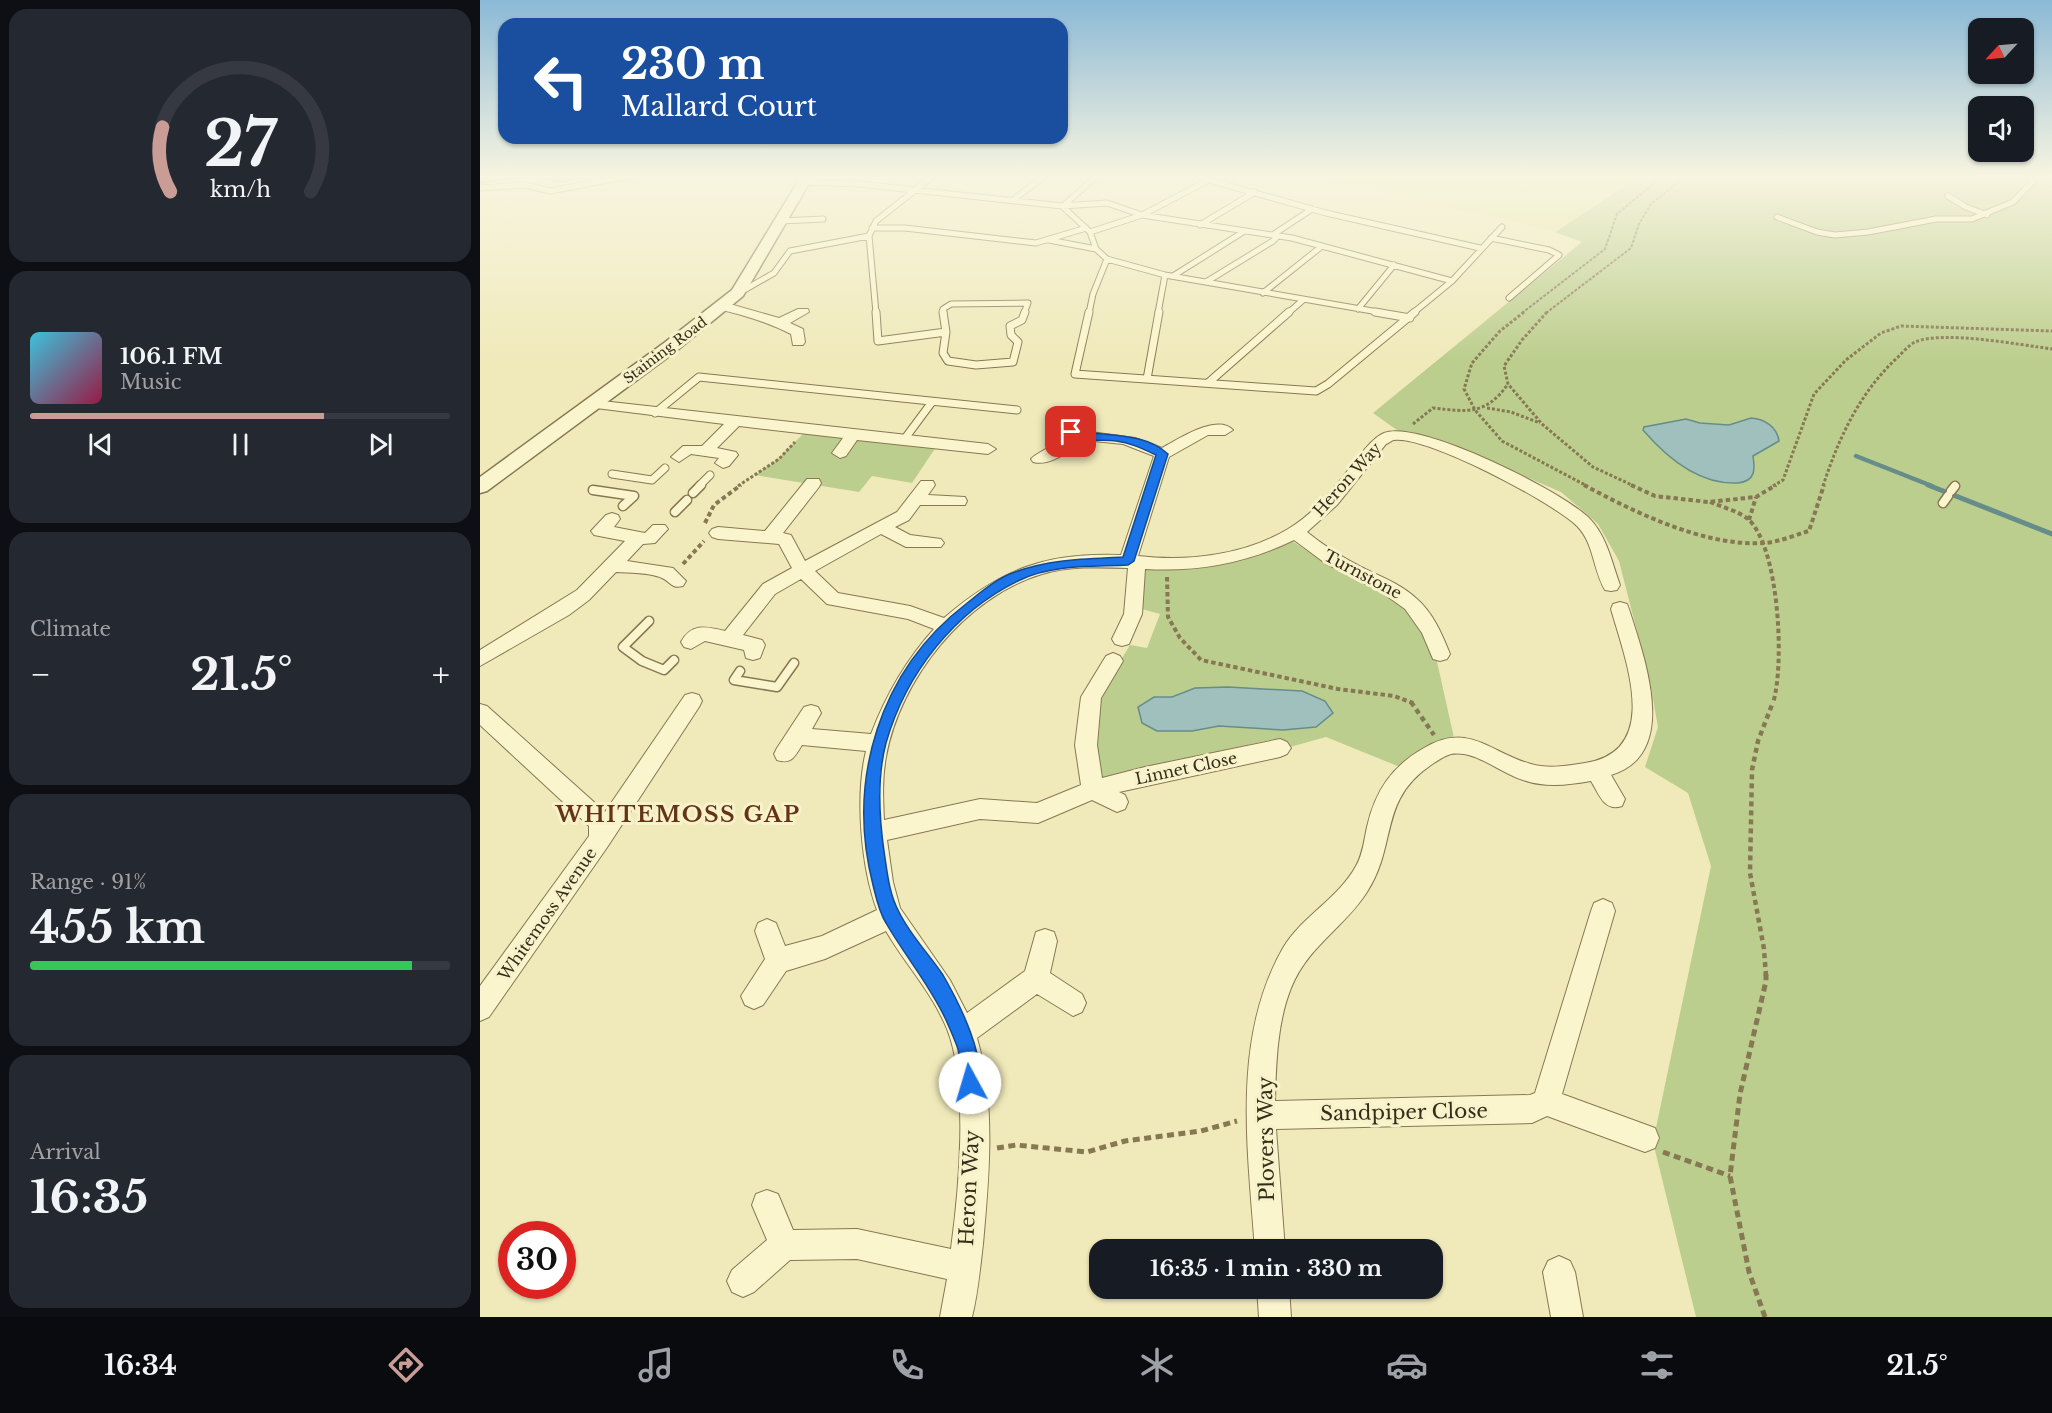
<!DOCTYPE html>
<meta charset="utf-8">
<style>
:root{--surface:#171b24;--page:#242831;--text:#f1f3f6;--muted:#9ea1a6;--line:#363941;--accent:#c99d96}
body{margin:0;font-family:"Libre Baskerville",serif;background:var(--page);color:var(--text);height:100vh;display:flex;flex-direction:column;font-size:22px;white-space:nowrap}
*{box-sizing:border-box;margin:0}
p{font-size:20px;color:var(--muted)}
.icon{flex:none;width:33px;height:33px;fill:none;stroke:currentColor;stroke-width:2;stroke-linecap:round;stroke-linejoin:round}
.map{position:relative;flex:1;overflow:hidden}
.sheet{display:flex;flex-direction:column;gap:9px;padding:9px;background:#0d0f14;width:480px}
.sheet>*{flex:none}
.top-card{position:absolute;left:18px;top:18px;width:570px;height:126px;border-radius:18px;box-shadow:0 2px 4px #0004;background:#1a4fa0;color:#fff;overflow:hidden}
.needle{width:39px;rotate:244deg}
.tools{position:absolute;left:1488px;top:18px;display:grid;gap:12px}
.tools a{display:grid;place-items:center;width:66px;height:66px;border-radius:12px;background:var(--surface);box-shadow:0 2px 4px #0004;font-size:30px}
.speed{position:absolute;left:18px;top:1221px;display:flex;gap:12px;font-size:30px;font-weight:700;text-align:center}
.speed>*{display:grid;place-content:center;width:78px;height:78px;border-radius:50%;background:var(--surface);box-shadow:0 2px 4px #0004;line-height:1}
.speed .limit{border:9px solid #d22;background:#fff;color:#111}
.pin{position:absolute;display:grid;place-items:center;width:51px;height:51px;color:#fff;margin:-26px;border-radius:12px;box-shadow:0 3px 9px #0006}
.me{position:absolute;width:66px;margin:-33px;rotate:354deg;stroke-linejoin:round;filter:drop-shadow(0 0 4px #0008)}
.turn{display:flex;align-items:center;gap:21px;height:126px;padding:0 24px;font-size:27px}
.turn .icon{width:78px;height:78px;stroke-width:2.5}
.turn b{display:block;font-size:42px;line-height:51px}
.big{font-size:45px;font-weight:700;line-height:1.1}
.sheet .widget{flex:1;display:flex;flex-direction:column;justify-content:center;gap:9px;min-width:0;padding:0 21px;border-radius:18px;background:var(--page)}
.sheet .dial{align-items:center;gap:0}
.dial svg{height:156px;overflow:visible;fill:none;stroke:var(--line);stroke-width:7;stroke-linecap:round;text-anchor:middle}
.dial text{fill:var(--text);stroke:none}
.song{display:flex;align-items:center;gap:18px}
.cover{width:72px;height:72px;border-radius:9px;background:linear-gradient(135deg,hsl(190 70% 55%),hsl(340 70% 35%))}
.played{height:6px;border-radius:3px;background:linear-gradient(90deg,var(--accent) 70%,var(--line) 70%)}
.keys{display:flex;justify-content:space-around;direction:ltr}
.heat{display:flex;justify-content:space-between;align-items:center;font-size:33px;direction:ltr}
.charge{height:9px;border-radius:4px;background:linear-gradient(90deg,#34c759 91%,var(--line) 0)}
.trip{position:absolute;left:609px;top:1239px;width:354px;height:60px;border-radius:18px;background:var(--surface);box-shadow:0 2px 4px #0004;font-weight:700;line-height:60px;text-align:center}
.menu{display:flex;height:96px;justify-content:space-around;align-items:center;background:#090b0e;color:var(--muted)}
.menu .icon{width:42px;height:42px}
.menu .active{color:var(--accent)}
.menu b{font-size:27px;color:var(--text)}
main{display:flex;flex:1;min-height:0}
.map>svg:first-child{display:block}
</style>
<main>
<section class="sheet">
<div class="widget dial"><svg viewBox="0 0 100 80">
<path d="M14 69A42 42 0 1 1 86 69"/>
<path d="M14 69A42 42 0 0 1 10 36" stroke="#c99d96"/>
<text x="50" y="56" font-size="32" font-weight="700">27</text>
<text x="50" y="72" font-size="11">km/h</text>
</svg></div>
<div class="widget">
<div class="song"><i class="cover"></i><div><b>106.1 FM</b><p>Music</p></div></div>
<div class="played"></div>
<div class="keys"><svg class="icon" aria-label="previous" viewBox="0 0 24 24"><path d="M18 5L8 12l10 7zM5 5v14"/></svg><svg class="icon" aria-label="pause" viewBox="0 0 24 24"><path d="M8 5v14M16 5v14"/></svg><svg class="icon" aria-label="next" viewBox="0 0 24 24"><path d="M6 5l10 7-10 7zM19 5v14"/></svg></div>
</div>
<div class="widget"><p>Climate</p>
<div class="heat"><a>−</a><b class="big">21.5°</b><a>+</a></div>
</div>
<div class="widget"><p>Range · 91%</p><b class="big">455 km</b><div class="charge"></div></div>
<div class="widget"><p>Arrival</p><b class="big">16:35</b></div>
</section>
<div class="map">
<svg width="1572" height="1317" viewBox="0 0 1572 1317">
<rect width="100%" height="100%" fill="#f0e9ba"/>
<!-- farmland -->
<path fill="#e5e6a7" d="M829,175H1162L1075,232L1014,217L928,199L881,185Z"/>
<!-- green -->
<path fill="#bcce8e" d="M1162,175H1572V1317H1216L1173,1142L1231,866L1208,793L1165,767L1178,727L1170,682L1139,561L1118,524L1081,492L1005,459L921,433L893,413L1102,242L1075,232Z
M324,433L456,447L432,483L392,476L379,492L275,475L297,460Z
M809,539L850,566L926,604L956,657L974,738L920,767L846,737L810,747L794,739L618,778L611,742L616,701L650,645L667,648L680,614L662,609L665,565L687,567Z"/>
<!-- water -->
<path fill="#9fc0bc" stroke="#668d8a" stroke-width="1.5" d="M0,175H118L83,182L50,176L0,183Z
M1271,418C1285,419 1297,427 1299,441L1273,456C1275,469 1276,481 1258,483C1220,485 1187,458 1163,430L1164,427L1206,419L1220,423L1249,425Z
M748,687L822,691L845,701L853,713L836,727L803,730L739,726L712,731H677L662,723L658,707L674,697H692L715,688Z"/>
<g fill="none" stroke-linecap="round" stroke-linejoin="round">
<!-- stream-far1 -->
<path stroke="#668d8a" stroke-width="4.5" d="M1376,456L1452,486"/>
<!-- stream -->
<path stroke="#668d8a" stroke-width="5" d="M1448,485L1572,534"/>
<!-- service-far2 casing -->
<g stroke="#877854" stroke-width="7">
<path id="service-far2" d="M325,182L379,184L582,206L610,232L616,249L627,259L613,294L609,313
M0,188L46,185L70,191L154,175
M1468,196L1486,207L1507,215
M533,200L566,175
M584,205L618,175
M582,206L627,203L662,215L812,238L972,281
M1297,217L1337,232L1355,235L1388,232L1456,219H1492L1533,202L1552,182
M301,221L343,219
M720,225L775,192
M392,228H425L556,243L606,228
M610,232L662,215L729,180L846,213L1000,248
M1011,238L1069,250L1079,255L1029,298
M569,240L616,249
M627,259L685,275L904,313
M693,276L763,232
M726,282L793,241L796,238L794,234L832,209
M259,293L294,273L310,251L389,236
M783,293L842,246
M878,309L914,265
M396,313L389,236L396,221L454,175
M464,313L463,309L471,304L548,303L544,313
M678,313L685,275
M808,313L823,300
M933,313L972,281L1022,227"/>
</g>
<!-- service-far1 casing -->
<g stroke="#877854" stroke-width="9">
<path id="service-far1" d="M396,312L398,341L466,332
M463,312L466,332
M609,312L595,374L836,391L848,384L935,312
M895,312L930,318
M466,332L463,353L468,361L496,365L533,362L538,342L531,335L530,326L542,320L545,312
M667,379L679,312
M728,383L809,312
M175,413L219,377L537,410
M423,441L452,402
M132,474L172,480L185,468
M219,486L230,475"/>
</g>
<!-- service casing -->
<g stroke="#877854" stroke-width="11">
<path id="service" d="M113,490L154,496L143,506
M1471,491L1475,486
M213,493L221,485
M1463,503L1468,496
M195,512L207,500
M169,621L143,647L162,661L184,670L194,660
M260,671L254,680L297,687L314,663"/>
</g>
<!-- minor casing -->
<g stroke="#877854" stroke-width="2">
<path id="minor" d="M243,302L299,318L318,309H328L329,312L310,323L323,329L325,342L323,345H313L311,334C287,322 264,315 238,309L237,306Z
M113,400L508,444L516,449L508,454L377,440L366,456L360,458L352,453L363,438L259,426L237,448L256,452L258,455L249,466L243,468L235,463L239,458L211,454L199,462L191,457L203,446H222L244,424L108,407L106,404L108,401Z
M581,422L603,431L655,438L682,448C697,440 737,413 753,430L745,435H728L689,457L658,556C708,562 765,555 808,529C827,518 844,500 858,483C869,470 889,439 904,433C939,419 1084,492 1110,519C1127,537 1132,563 1140,585L1137,590L1131,591L1125,590C1113,570 1114,543 1097,526C1074,503 946,435 914,440C912,440 909,443 906,444L857,505L827,532C844,546 862,557 881,567C900,576 921,584 937,599C953,613 962,634 970,654L967,659L960,661L953,659L942,633L925,609L900,591L845,563L814,540C767,563 718,572 665,569L662,614L649,644L642,646L635,644L632,639L644,614L648,568C619,567 589,566 562,574C485,597 420,679 406,757C402,778 403,799 404,820L500,799L557,803L601,785L595,745L601,697L626,656L633,653L640,656L643,661L621,698L617,745L622,778L665,767L800,739L807,742L811,748L807,754L800,757L639,792L645,795L648,802L645,809L637,812L612,800L558,823L500,819L407,840L413,882L420,908L470,980L487,1013L545,971L556,932L565,929L574,932L577,941L570,973L602,994L606,1003L602,1012L593,1016L557,994L497,1038C516,1103 509,1178 503,1244C500,1269 498,1293 492,1317H460L467,1279L377,1259L310,1260L274,1292L263,1297L252,1292L247,1281L252,1270L287,1240L272,1205L276,1194L287,1190L298,1194L313,1230L377,1229L471,1249C479,1190 489,1084 467,1029C452,992 425,964 406,931L345,959L306,971L283,1005L274,1009L265,1005L261,996L285,959L275,931L278,923L287,919L296,923L305,946L342,936L397,910C381,867 375,796 386,751L322,745C315,756 312,765 297,760L294,754L297,748L324,707L331,705L338,707L341,713L332,729L391,734C406,695 426,660 454,629L428,619L347,604L321,579L295,594L263,635L282,640L285,645L280,658L273,660L266,658L264,650L225,641L211,649L204,647L201,642C212,622 227,627 245,631L283,584L312,568L299,544L238,539L232,537L229,533L232,529L238,527L285,531L327,479H339L341,483L339,487L303,533L311,535L325,561L417,512L441,481H453L455,485L448,495L485,497L487,501L485,505H440L429,520L415,527L430,535L461,539L464,543L461,547H426L401,534L335,571L358,593L430,606L464,618C521,569 566,552 641,555L674,456L643,444L604,440C591,449 571,467 553,462L551,459C557,452 580,443 589,436L573,427Z
M132,513L138,515L140,519L134,527L165,533L173,525H185L188,529L175,543L163,544L147,561L193,568L206,581L203,586C191,589 191,582 182,578C169,572 149,573 136,572L109,600L89,615L0,666V650L97,590L145,541L114,535L111,531L126,515Z
M1140,602L1147,604L1149,609C1164,657 1201,754 1131,775L1145,799L1142,806C1124,812 1119,794 1111,781C1088,785 1065,788 1043,780C1020,773 996,750 971,754C964,756 957,761 951,765C898,801 918,844 887,892C864,928 828,946 811,988C797,1023 796,1064 795,1101L1050,1095L1055,1093L1111,911L1114,903L1123,899L1132,903L1135,911L1082,1094L1175,1128L1179,1138L1175,1148L1165,1152L1067,1116L1052,1123L796,1129L805,1250H775C768,1150 751,1039 803,948C822,916 858,899 876,866C883,854 884,840 887,827C895,791 912,766 944,748C989,721 1010,753 1051,764C1068,769 1088,766 1105,763C1183,751 1145,659 1131,609L1133,604Z
M212,693L219,695L222,701L219,707L128,846L9,1017L0,1021V986L109,836V826L0,725V704L7,706L125,812L205,695Z
M1079,1256L1090,1261L1095,1272L1103,1317H1071L1063,1272L1068,1261Z
M777,1288H809L811,1317H779Z"/>
</g>
<!-- tertiary casing -->
<g stroke="#877854" stroke-width="3">
<path id="tertiary" d="M322,175H334L263,296L196,351L7,491L0,493V477L184,343L252,290Z"/>
</g>
<!-- path-far4 -->
<path stroke="#877854" stroke-width="2" stroke-dasharray="3 1.5" stroke-linecap="butt" d="M1042,313L1125,249L1137,214L1184,175
M1066,313L1151,248L1159,224L1171,204L1207,175"/>
<!-- path-far3 -->
<path stroke="#877854" stroke-width="3" stroke-dasharray="3 2" stroke-linecap="butt" d="M1044,312L1020,331L992,363L984,389L995,410L1022,441L1107,486
M1067,312L1042,340L1024,366L1028,384L1062,424L1113,467L1154,486
M1007,408L1031,412L1060,423
M933,424L953,408C988,412 1006,415 1028,384
M258,486L299,459L315,442
M1293,486L1303,480L1334,394L1366,360L1401,333L1421,326L1572,331
M1343,486C1359,437 1380,392 1418,357C1423,352 1429,345 1435,342C1463,330 1541,345 1572,349"/>
<!-- path-far2 -->
<path stroke="#877854" stroke-width="4" stroke-dasharray="4.5 3" stroke-linecap="butt" d="M1104,485C1154,512 1225,547 1284,543C1299,542 1315,535 1329,531L1344,485
M1151,485L1175,496L1228,502L1276,497L1296,485
M1230,502C1242,507 1258,511 1268,519C1299,546 1305,665 1293,703
M1269,520L1276,497
M225,523L234,505L261,485
M203,564L224,541
M687,577L688,617L700,638L721,660L858,689L914,696L933,703"/>
<!-- path-far1 -->
<path stroke="#877854" stroke-width="4.5" stroke-dasharray="5 4" stroke-linecap="butt" d="M931,702L954,735
M1286,976L1284,949L1270,873L1272,770L1278,741L1293,702"/>
<!-- path -->
<path stroke="#877854" stroke-width="5" stroke-dasharray="7 4.5" stroke-linecap="butt" d="M517,1148L536,1145L607,1152L645,1141L721,1131L757,1121
M1183,1152L1250,1176
M1285,1317L1269,1272L1250,1176L1260,1094L1286,981V974"/>
<!-- service-far2 -->
<use href="#service-far2" stroke="#fbf5cd" stroke-width="5"/>
<!-- service-far1 -->
<use href="#service-far1" stroke="#fbf5cd" stroke-width="7"/>
<!-- service -->
<use href="#service" stroke="#fbf5cd" stroke-width="8"/>
<!-- minor -->
<use href="#minor" fill="#fbf5cd" fill-rule="evenodd"/>
<!-- tertiary -->
<use href="#tertiary" fill="#fbf5cd" fill-rule="evenodd"/>
</g>
<!-- sky -->
<linearGradient id="sky" x2="0" y2="1"><stop stop-color="#8bb9d6"/><stop offset="0.49" stop-color="#f8f5e0"/><stop offset="1" stop-color="#f8f5e0" stop-opacity="0"/></linearGradient>
<rect width="1572" height="360" fill="url(#sky)"/>
<!-- route -->
<path fill="#1a73e8" stroke="#114b97" stroke-width="1.5" d="M591,429C621,438 662,430 688,454L654,561L648,565C613,567 573,564 540,580C475,611 426,673 406,743C397,777 399,816 404,851C407,871 409,894 419,912C430,935 449,954 463,975C478,1001 509,1061 497,1090L490,1092L484,1090C478,1077 481,1063 478,1049C475,1040 470,1029 466,1020C450,985 425,956 406,923C399,912 396,897 393,885C366,779 400,670 486,604C501,592 517,578 535,572C570,559 606,559 643,557L676,455C663,449 651,443 636,441C619,438 599,445 585,432Z"/>
<g text-anchor="middle" dominant-baseline="central" stroke-width="6" stroke-linejoin="round" paint-order="stroke">
<!-- far-street labels -->
<g font-size="14" fill="#352c1a" stroke="#f7f2ca">
<text transform="translate(185 350) rotate(-37)">Staining Road</text>
</g>
<!-- street labels -->
<g font-size="16" fill="#352c1a" stroke="#f7f2ca">
<text transform="translate(867 479) rotate(-48)">Heron Way</text>
<text transform="translate(883 574) rotate(28)">Turnstone</text>
<text transform="translate(706 768) rotate(-12)">Linnet Close</text>
<text transform="translate(67 914) rotate(-55)">Whitemoss Avenue</text>
</g>
<!-- near-street labels -->
<g font-size="20" fill="#352c1a" stroke="#f7f2ca">
<text transform="translate(924 1112) rotate(-1)">Sandpiper Close</text>
<text transform="translate(786 1139) rotate(-91)">Plovers Way</text>
<text transform="translate(489 1188) rotate(-87)">Heron Way</text>
</g>
<!-- district labels -->
<g font-size="22" font-weight="bold" letter-spacing="1.5" fill="#643417" stroke="#f7f2ca">
<text x="198" y="814">WHITEMOSS GAP</text>
</g>
</g>
</svg>
<div class="tools">
<a><svg class="needle" viewBox="-14 -14 28 28"><path d="M0-13l5 13h-10z" fill="#e53935"/><path d="M0 13l5-13h-10z" fill="#9ea1a6"/></svg></a>
<a><svg class="icon" aria-label="sound" viewBox="0 0 24 24"><path d="M4 9h4l5-4v14l-5-4H4zM17 9q2 3 0 6"/></svg></a>
</div>
<div class="speed"><div class="limit">30</div></div>
<div class="pin" style="left:591px;top:432px;background:#d93025"><svg class="icon" aria-label="arrive" viewBox="0 0 24 24"><path d="M6 21V4h12l-3 4 3 4H6"/></svg></div>
<svg class="me" style="left:490px;top:1083px" viewBox="-20 -20 40 40"><circle r="19" fill="#fff"/><path d="M0-13L10 11 0 6-10 11z" fill="#1a73e8"/></svg>
<div class="trip">16:35 · 1 min · 330 m</div>
<div class="top-card">
<div class="turn"><svg class="icon" aria-label="left" viewBox="0 0 24 24"><path d="M17 20v-9H6M10 6l-5 5 5 5"/></svg><div><b>230 m</b>Mallard Court</div></div>
</div>
</div>
</main>
<nav class="menu">
<b>16:34</b>
<svg class="icon active" aria-label="directions" viewBox="0 0 24 24"><path d="M12 3l9 9-9 9-9-9zM9 14v-3h6M13 9l2 2-2 2"/></svg>
<svg class="icon" aria-label="music" viewBox="0 0 24 24"><path d="M9 18V5l10-2v13"/><circle cx="6" cy="18" r="3"/><circle cx="16" cy="16" r="3"/></svg>
<svg class="icon" aria-label="phone" viewBox="0 0 24 24"><path d="M5 4h4l2 5-3 2q2 4 5 5l2-3 5 2v4C11 20 4 13 5 4z"/></svg>
<svg class="icon" aria-label="climate" viewBox="0 0 24 24"><path d="M12 3v18M4 7l16 10M4 17L20 7"/></svg>
<svg class="icon" aria-label="car" viewBox="0 0 24 24"><path d="M5 17H2v-5l4-1 3-4h7l3 4 3 1v5h-3M9 17h6M6 11h13"/><circle cx="7" cy="17" r="2"/><circle cx="17" cy="17" r="2"/></svg>
<svg class="icon" aria-label="filters" viewBox="0 0 24 24"><path d="M4 7h16M4 17h16"/><circle cx="9" cy="7" r="2"/><circle cx="15" cy="17" r="2"/></svg>
<b>21.5°</b>
</nav>
